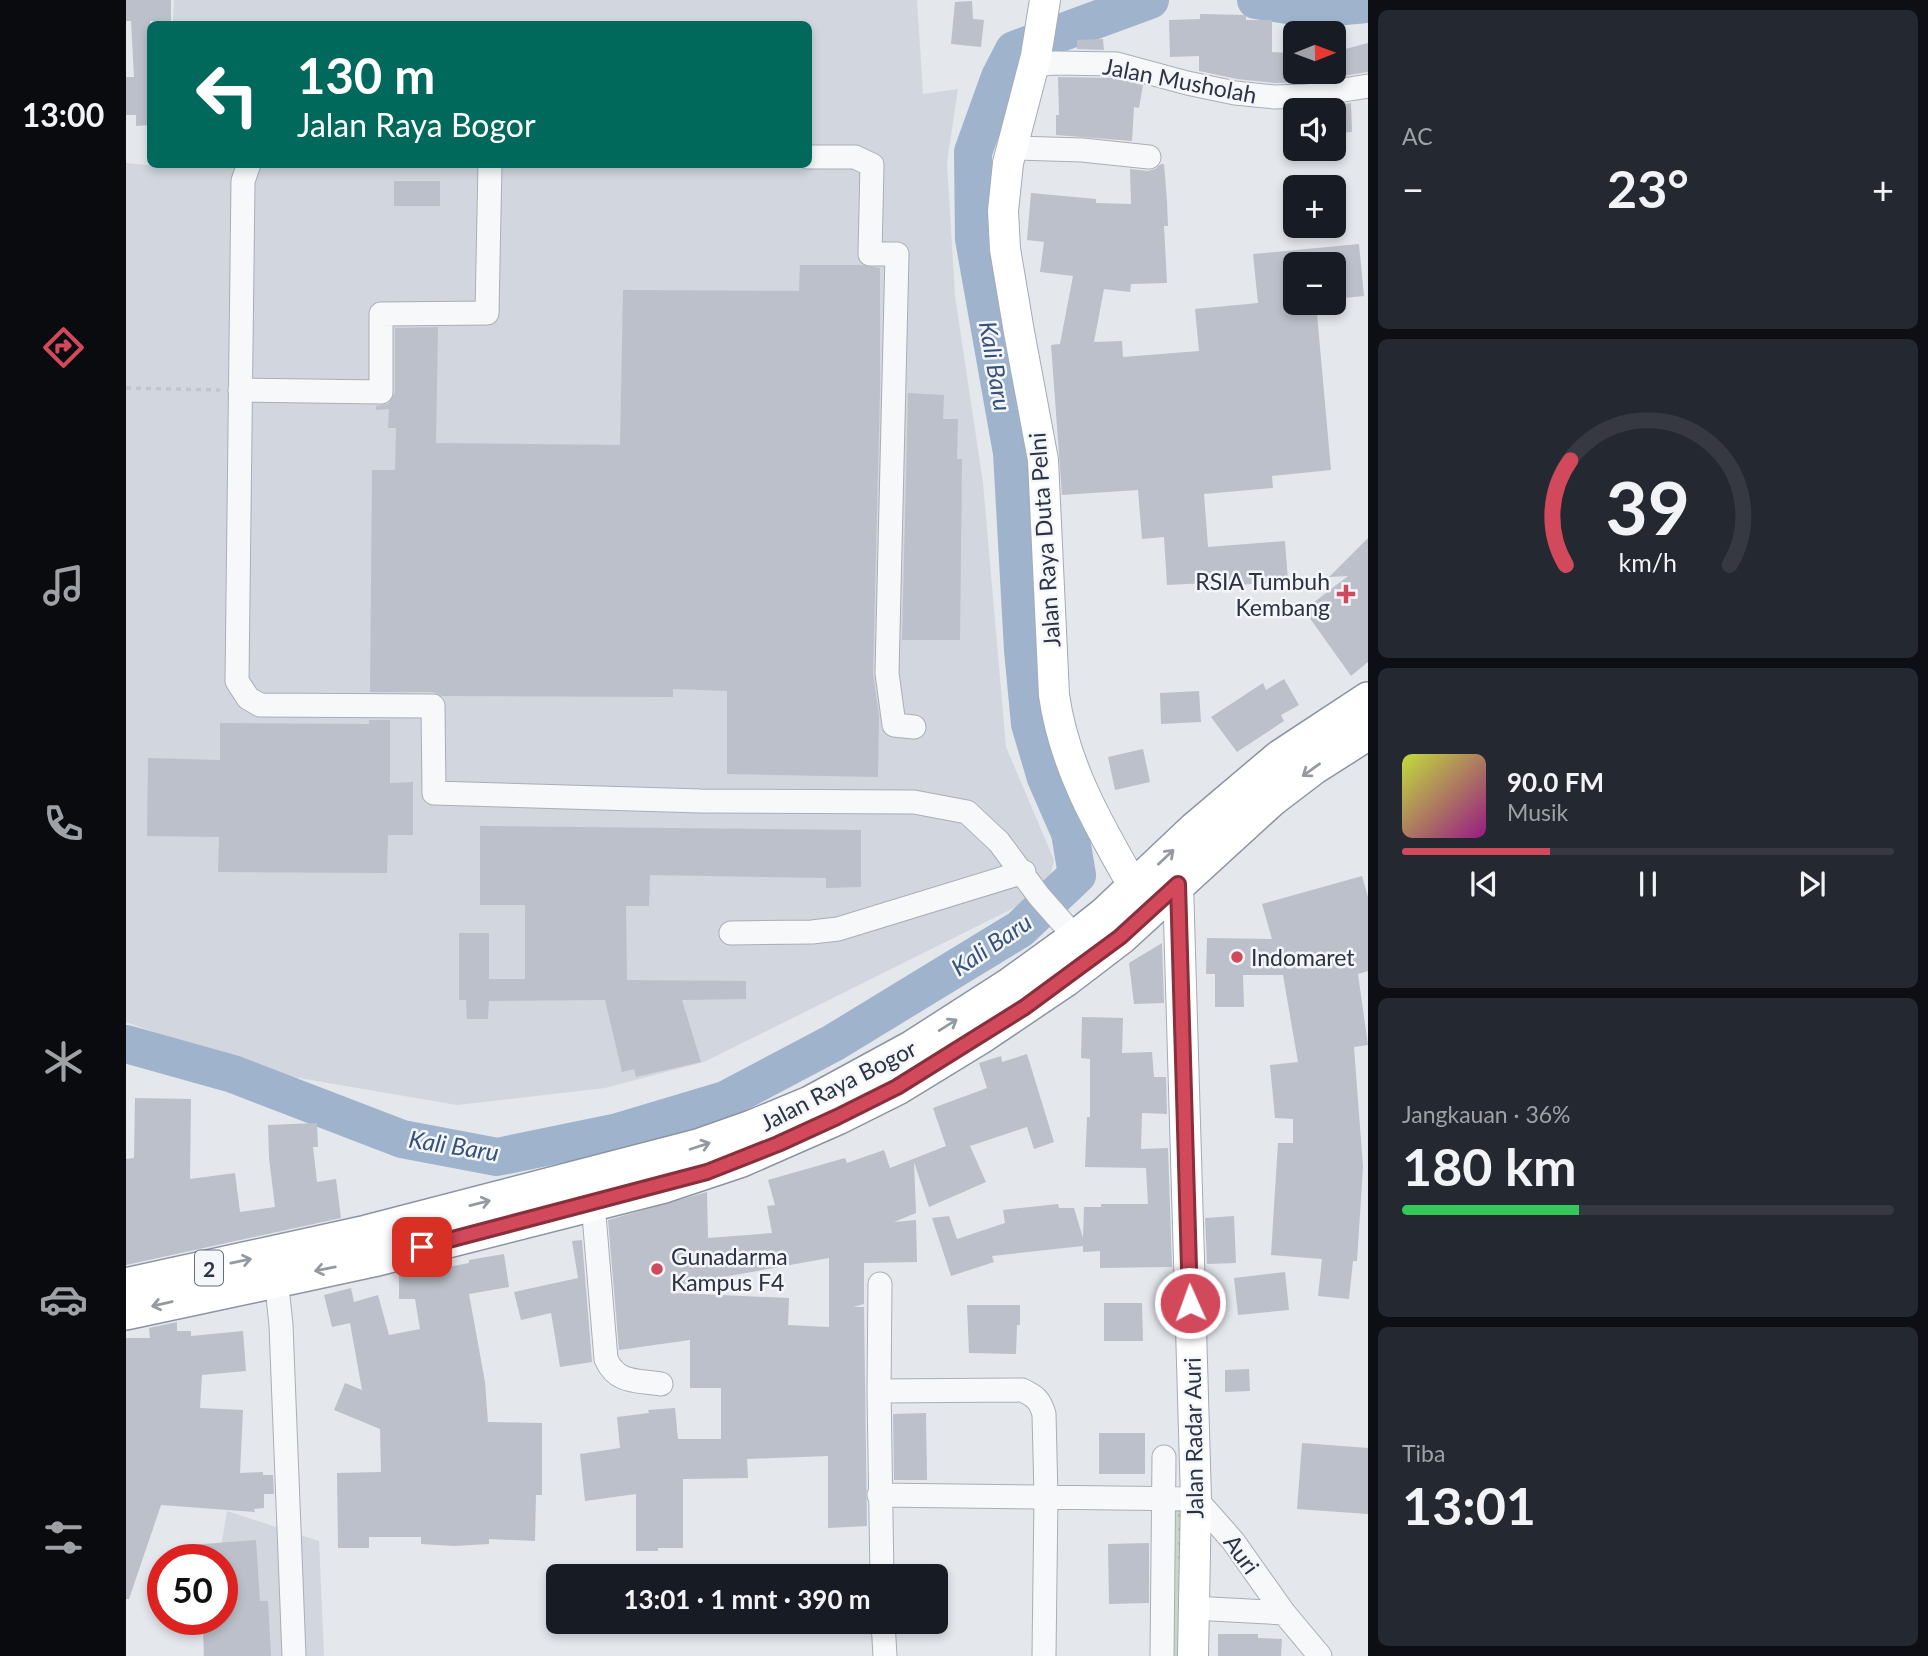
<!DOCTYPE html>
<html lang="id">
<meta charset="utf-8">
<style>
:root{--surface:#171b24;--page:#242831;--text:#f1f3f6;--muted:#9ea1a6;--line:#363941;--accent:#d1495b}
body{margin:0;font-family:Lato,sans-serif;background:var(--page);color:var(--text);height:100vh;display:flex;flex-direction:column;font-size:26px;white-space:nowrap}
*{box-sizing:border-box;margin:0}
p{font-size:23px;color:var(--muted)}
.icon{flex:none;width:38px;height:38px;fill:none;stroke:currentColor;stroke-width:2;stroke-linecap:round;stroke-linejoin:round}
.map{position:relative;flex:1;overflow:hidden}
.sheet{display:flex;flex-direction:column;gap:10px;padding:10px;background:#0d0f14;width:560px}
.sheet>*{flex:none}
.guide{position:absolute;left:21px;top:21px;width:665px;height:147px;border-radius:10px;box-shadow:0 4px 10px #0003;background:#00695c;color:#fff;overflow:hidden}
.needle{width:46px;rotate:89deg}
.fabs{position:absolute;left:1157px;top:21px;display:grid;gap:14px}
.fabs a{display:grid;place-items:center;width:63px;height:63px;border-radius:10px;background:var(--surface);box-shadow:0 4px 10px #0003;font-size:35px}
.speed{position:absolute;left:21px;top:1544px;display:flex;gap:14px;font-size:35px;font-weight:700;text-align:center}
.speed>*{display:grid;place-content:center;width:91px;height:91px;border-radius:50%;background:var(--surface);box-shadow:0 4px 10px #0003;line-height:1}
.speed .limit{border:10px solid #d22;background:#fff;color:#111}
.pin{position:absolute;display:grid;place-items:center;width:60px;height:60px;color:#fff;margin:-30px;border-radius:14px;box-shadow:0 4px 10px #0006}
.me{position:absolute;width:77px;margin:-38px;rotate:358deg;stroke-linejoin:round;filter:drop-shadow(0 0 5px #0008)}
.turn{display:flex;align-items:center;gap:24px;height:147px;padding:0 35px;font-size:32px}
.turn .icon{width:91px;height:91px;stroke-width:2.5}
.turn b{display:block;font-size:49px;line-height:60px}
.big{font-size:52px;font-weight:700;line-height:1.1}
.sheet .card{flex:1;display:flex;flex-direction:column;justify-content:center;gap:10px;min-width:0;padding:0 24px;border-radius:10px;background:var(--page)}
.sheet .dial{align-items:center;gap:0}
.dial svg{height:182px;overflow:visible;fill:none;stroke:var(--line);stroke-width:7;stroke-linecap:round;text-anchor:middle}
.dial text{fill:var(--text);stroke:none}
.song{display:flex;align-items:center;gap:21px}
.cover{width:84px;height:84px;border-radius:10px;background:linear-gradient(135deg,hsl(70 70% 55%),hsl(310 70% 35%))}
.played{height:7px;border-radius:4px;background:linear-gradient(90deg,var(--accent) 30%,var(--line) 30%)}
.keys{display:flex;justify-content:space-around;direction:ltr}
.heat{display:flex;justify-content:space-between;align-items:center;font-size:38px;direction:ltr}
.charge{height:10px;border-radius:5px;background:linear-gradient(90deg,#34c759 36%,var(--line) 0)}
.trip{position:absolute;left:420px;top:1564px;width:402px;height:70px;border-radius:10px;background:var(--surface);box-shadow:0 4px 10px #0003;font-weight:700;line-height:70px;text-align:center}
main{display:flex;flex:1;min-height:0}
.dock{display:flex;flex-direction:column;width:126px;justify-content:space-around;align-items:center;background:#090b0e;color:var(--muted)}
.dock .icon{width:49px;height:49px}
.dock .current{color:var(--accent)}
.dock b{font-size:32px;color:var(--text)}
.map>svg:first-child{display:block}
</style>
<main>
<nav class="dock">
<b>13:00</b>
<svg class="icon current" aria-label="directions" viewBox="0 0 24 24"><path d="M12 3l9 9-9 9-9-9zM9 14v-3h6M13 9l2 2-2 2"/></svg>
<svg class="icon" aria-label="music" viewBox="0 0 24 24"><path d="M9 18V5l10-2v13"/><circle cx="6" cy="18" r="3"/><circle cx="16" cy="16" r="3"/></svg>
<svg class="icon" aria-label="phone" viewBox="0 0 24 24"><path d="M5 4h4l2 5-3 2q2 4 5 5l2-3 5 2v4C11 20 4 13 5 4z"/></svg>
<svg class="icon" aria-label="climate" viewBox="0 0 24 24"><path d="M12 3v18M4 7l16 10M4 17L20 7"/></svg>
<svg class="icon" aria-label="car" viewBox="0 0 24 24"><path d="M5 17H2v-5l4-1 3-4h7l3 4 3 1v5h-3M9 17h6M6 11h13"/><circle cx="7" cy="17" r="2"/><circle cx="17" cy="17" r="2"/></svg>
<svg class="icon" aria-label="filters" viewBox="0 0 24 24"><path d="M4 7h16M4 17h16"/><circle cx="9" cy="7" r="2"/><circle cx="15" cy="17" r="2"/></svg>
</nav>
<div class="map">
<svg width="1242" height="1656" viewBox="0 0 1242 1656">
<defs>
<pattern id="grass-dots" width="8" height="8" patternUnits="userSpaceOnUse" patternTransform="scale(1.75)"><rect width="8" height="8" fill="#c9d6c5"/><path d="M2 2h.1M6 6h.1" fill="none" stroke="#adb8ab" stroke-width="1.8" stroke-linecap="round"/></pattern>
</defs>
<rect width="100%" height="100%" fill="#e4e7ec"/>
<!-- built -->
<path fill="#d2d6de" d="M48,0H791L797,94L832,89L821,162L829,296L857,483L880,747L928,860L924,878L896,904L578,1062L479,1088L331,1105L132,1071L0,1022V163L40,167V164H682V24H47Z
M101,1511L193,1541L198,1656H77L83,1619H96V1559H93Z"/>
<!-- grass -->
<path fill="url(#grass-dots)" d="M1037,1498L1070,1499L1068,1656H1036Z"/>
<g fill="none" stroke-linecap="round" stroke-linejoin="round">
<!-- river -->
<path stroke="#9fb4cc" stroke-width="38" d="M1130,0L1187,9L1242,4
M0,1044L107,1074L276,1139L371,1157L492,1132L599,1100L707,1043L894,929L951,875L944,833L920,778L904,724L897,650L886,453L848,239L847,152L874,77L888,50L1024,0"/>
</g>
<!-- building -->
<path fill="#bbc0ca" fill-rule="evenodd" d="M0,0H45V21H24V125L10,126V115H0V77H8L5,21H0Z
M846,1L847,19L858,20L855,47L825,44L829,2Z
M1074,14L1120,15V20H1146V52L1164,53V57H1169V72H1208V52L1242,43V72L1179,82L1148,83L1111,79L1073,71V56L1044,57L1043,20L1074,19Z
M977,39L978,50L951,49V40Z
M932,77L989,78L1017,85L1013,108L1008,107L1006,141L930,135V115H933Z
M1225,103L1226,132L1208,133V110H1172Z
M1035,164H1038L1041,201L1042,226H1038L1041,283L1005,284L1004,292L978,289L968,342L996,341L997,357L1073,351L1069,309L1132,303L1127,254L1233,244L1238,296L1208,299V264H1169V303H1190L1205,470L1146,476L1147,488L1078,494L1082,547L1159,541L1162,581L1100,586L1099,582L1041,585L1038,537L1016,539L1012,490L936,495L925,345L934,344L947,276L914,272L918,242L901,240L905,193L970,199V203L1005,204L1004,169L1022,171L1029,169Z
M268,181H314V206H268Z
M674,265H736L754,268V392L747,673L753,716L752,777L601,774V691L547,689V697L316,696L307,692H244L246,470H269L270,428H262L263,409L250,410V406L262,404L269,393V328L312,327L310,443L494,445L497,290L673,291Z
M782,393L818,395L817,419H832L831,459H836L834,640H776Z
M1242,538V662L1225,676L1178,610L1222,576L1203,577Z
M1158,679L1173,705L1155,715L1158,721L1111,752L1085,717L1137,683L1140,690Z
M1073,691L1075,722L1035,724L1034,693Z
M243,720H264V783L287,782V835H262L261,873L92,872L93,837L21,836L22,758L94,760V723L243,724Z
M1017,749L1024,782L989,790L982,757Z
M354,826L735,830V887L700,888V878L524,875L523,906H500L501,980L620,981V999L556,1000L575,1062L510,1077L508,1069L496,1072L479,1000L363,1001L362,1019H341L340,1000H333V933H363V979H399V905H354Z
M1236,876L1242,897V971L1232,974L1242,1045L1228,1047L1237,1167L1231,1261H1227L1223,1299L1192,1296L1196,1259L1145,1255L1152,1143H1167V1119L1149,1118L1144,1065L1172,1062L1157,975H1117L1118,1007H1089V974H1080L1081,938L1146,939L1136,904Z
M1036,943L1038,1003L1008,1004L1003,963Z
M956,1017L997,1018L996,1053L1026,1052L1028,1077H1040L1041,1114L1016,1113L1015,1149L1042,1148L1046,1267L974,1268V1251L957,1252V1246L866,1256L868,1262L825,1276L806,1218L823,1216L831,1239L879,1223L877,1210L932,1204L933,1208H948L957,1238L958,1207H975V1204H1022L1020,1168L959,1167L961,1117H964V1059L955,1058Z
M901,1054L928,1142L908,1149L901,1127L844,1146L860,1182L803,1207L788,1162L790,1213L768,1222L790,1220L791,1262L738,1263V1304L727,1307H738L741,1526L702,1528V1456L621,1459L622,1478L557,1479V1548H532V1551H510V1494L459,1501L454,1454L494,1448L491,1417L523,1413L522,1410L549,1408L552,1439H595V1388H564V1340L493,1350L482,1220L581,1192L582,1238L646,1233L641,1206L649,1205L642,1180L719,1158L721,1163L758,1150L764,1168L820,1146L807,1108L861,1088L853,1063L875,1056L876,1062ZM703,1258V1327L662,1325L663,1298L549,1293L548,1286Z
M9,1098L65,1099L64,1179L109,1173L114,1212L149,1207L143,1158L142,1125L191,1123L192,1147H187L191,1182L210,1179L215,1218L0,1265V1159L8,1158Z
M1108,1216L1110,1263L1081,1264L1079,1218Z
M456,1240L466,1362L434,1367L425,1313L395,1320L388,1292L452,1278L446,1241Z
M378,1254L383,1287L343,1294L359,1382L362,1422L416,1423V1495H410L409,1541L363,1539V1544L328,1546L295,1544V1537H243V1548H212L211,1473L255,1472L254,1429L208,1410L219,1383L236,1390L224,1323L206,1327L198,1295L225,1288L228,1302L252,1295L263,1335L294,1329L289,1299H273V1273L302,1271L343,1263V1260Z
M1159,1272L1163,1310L1112,1315L1108,1278Z
M978,1303H1016L1017,1341H978Z
M841,1305H894V1325H891L890,1354L843,1353Z
M51,1322V1331H65V1336L117,1331L120,1371L76,1375L74,1408L117,1410L114,1473L137,1472V1475H147L148,1494H138V1508L128,1509L129,1512L35,1505L3,1599H0V1338H24L23,1328Z
M1123,1369L1124,1391L1099,1392V1370Z
M800,1413L801,1480H768L767,1414Z
M973,1433H1019V1474H973Z
M1176,1443L1242,1448V1514L1171,1509Z
M130,1540L134,1601H142L145,1656H78L77,1630L81,1629V1619H96V1559H51V1546Z
M1023,1543V1603L983,1604L982,1544Z
M1092,1634H1132V1638L1156,1639L1155,1656H1092Z"/>
<g fill="none" stroke-linecap="round" stroke-linejoin="round">
<!-- minor casing -->
<g stroke="#a9aeb7" stroke-width="25">
<path id="minor" d="M907,65L929,63L991,64L1061,83L1109,93L1148,97L1180,96L1242,86
M887,148L956,150L1023,157
M682,157H729L746,165L744,254H771L761,673L768,725L788,727
M123,164L117,181L111,681L122,698L134,705L307,706L308,793L575,801L788,802L841,812L873,842L913,896L950,938
M114,390L255,392V314L361,313L364,164
M605,933L686,932L712,929L898,872
M467,1203L480,1359C491,1384 511,1380 535,1384
M150,1278L155,1325L168,1656
M754,1284L753,1391L896,1390C909,1396 914,1400 918,1414L920,1496L918,1656
M753,1391L756,1577
M753,1495L1070,1499L1107,1541L1158,1613L1194,1656
M1067,1608L1158,1613
M757,1622L759,1656
M1036,1656L1038,1457"/>
</g>
<!-- major casing -->
<g stroke="#a3abb8" stroke-width="32">
<path id="major" d="M919,0L910,56L882,163L877,211L879,249L893,332L917,460L928,695C938,766 973,826 1008,887
M1052,884L1070,1499L1067,1656"/>
</g>
<!-- highway casing -->
<g stroke="#8b94a3" stroke-width="38">
<path id="highway" d="M0,1286L241,1233L572,1147L626,1128L684,1104L787,1048L885,985L950,938L979,915L1070,829L1154,758L1242,700
M0,1312L247,1259L538,1185L613,1160L711,1117L771,1087L856,1035L939,979L994,937L1145,799L1187,767L1242,732"/>
</g>
<!-- path -->
<path stroke="#c2c5cb" stroke-width="3.5" stroke-dasharray="5 5" stroke-linecap="butt" d="M0,388L94,390"/>
<!-- minor -->
<use href="#minor" stroke="#f7f8fa" stroke-width="23"/>
<!-- major -->
<use href="#major" stroke="#fff" stroke-width="30"/>
<!-- highway -->
<use href="#highway" stroke="#fff" stroke-width="35"/>
</g>
<!-- one-way arrows -->
<defs><path id="oneway-shaft" d="M-6 0H5M1.5-3L5.5 0L1.5 3" fill="none" stroke-width="1.6" stroke-linecap="round" stroke-linejoin="round" transform="scale(1.75)"/></defs>
<g stroke="#959aa2">
<use href="#oneway-shaft" transform="translate(1185 770) rotate(144)"/>
<use href="#oneway-shaft" transform="translate(1040 857) rotate(-43)"/>
<use href="#oneway-shaft" transform="translate(822 1025) rotate(-32)"/>
<use href="#oneway-shaft" transform="translate(574 1146) rotate(-18)"/>
<use href="#oneway-shaft" transform="translate(354 1203) rotate(-14)"/>
<use href="#oneway-shaft" transform="translate(115 1261) rotate(-12)"/>
<use href="#oneway-shaft" transform="translate(199 1269) rotate(169)"/>
<use href="#oneway-shaft" transform="translate(36 1304) rotate(167)"/>
</g>
<g fill="none" stroke-linecap="round" stroke-linejoin="round">
<!-- route casing -->
<g stroke="#882f3b" stroke-width="18">
<path id="route" d="M296,1247L581,1172L652,1144L711,1117L771,1087L899,1007L994,937L1052,884L1064,1303"/>
</g>
<!-- route -->
<use href="#route" stroke="#d1495b" stroke-width="12"/>
</g>
<!-- markers -->
<g fill="#d1495b" stroke="#f4f6f9" stroke-width="2.5">
<path d="M1216.5 583.5h7v7h7v7h-7v7h-7v-7h-7v-7h7z"/>
<circle cx="1111" cy="957" r="7"/>
<circle cx="531" cy="1269" r="7"/>
</g>
<g text-anchor="middle" dominant-baseline="central" stroke-width="5" stroke-linejoin="round" paint-order="stroke">
<!-- shield labels -->
<rect fill="#f4f6f9" stroke="#676e7b" stroke-width="2" x="69" y="1250.5" width="28" height="35" rx="5"/>
<g font-size="21" font-weight="bold" fill="#2b3445">
<text x="83" y="1268">2</text>
</g>
<!-- street labels -->
<g font-size="23" fill="#2b3445" stroke="#f4f6f9">
<text transform="translate(1054 80) rotate(11)">Jalan Musholah</text>
<text transform="translate(918 540) rotate(-94)">Jalan Raya Duta Pelni</text>
<text transform="translate(712 1085) rotate(-27)">Jalan Raya Bogor</text>
<text transform="translate(1067 1438) rotate(-91)">Jalan Radar Auri</text>
<text transform="translate(1116 1554) rotate(54)">Auri</text>
</g>
<!-- poi labels -->
<g font-size="23" fill="#2b3445" stroke="#f4f6f9" text-anchor="start">
<text x="1204" y="581" text-anchor="end">RSIA Tumbuh<tspan x="1204" dy="26">Kembang</tspan></text>
<text x="1125" y="957">Indomaret</text>
<text x="545" y="1256">Gunadarma<tspan x="545" dy="26">Kampus F4</tspan></text>
</g>
<!-- water labels -->
<g font-size="24" font-style="italic" fill="#34527a" stroke="#f4f6f9">
<text transform="translate(870 366) rotate(80)">Kali Baru</text>
<text transform="translate(865 944) rotate(-34)">Kali Baru</text>
<text transform="translate(328 1145) rotate(9)">Kali Baru</text>
</g>
</g>
</svg>
<div class="fabs">
<a><svg class="needle" viewBox="-14 -14 28 28"><path d="M0-13l5 13h-10z" fill="#e53935"/><path d="M0 13l5-13h-10z" fill="#9ea1a6"/></svg></a>
<a><svg class="icon" aria-label="sound" viewBox="0 0 24 24"><path d="M4 9h4l5-4v14l-5-4H4zM17 9q2 3 0 6"/></svg></a>
<a>+</a>
<a>−</a>
</div>
<div class="speed"><div class="limit">50</div></div>
<div class="pin" style="left:296px;top:1247px;background:#d93025"><svg class="icon" aria-label="arrive" viewBox="0 0 24 24"><path d="M6 21V4h12l-3 4 3 4H6"/></svg></div>
<svg class="me" style="left:1064px;top:1303px" viewBox="-20 -20 40 40"><circle r="17" fill="#d1495b" stroke="#fff" stroke-width="3"/><path d="M0-11L8 9 0 5-8 9z" fill="#fff"/></svg>
<div class="trip">13:01 · 1 mnt · 390 m</div>
<div class="guide">
<div class="turn"><svg class="icon" aria-label="left" viewBox="0 0 24 24"><path d="M17 20v-9H6M10 6l-5 5 5 5"/></svg><div><b>130 m</b>Jalan Raya Bogor</div></div>
</div>
</div>
<section class="sheet">
<div class="card"><p>AC</p>
<div class="heat"><a>−</a><b class="big">23°</b><a>+</a></div>
</div>
<div class="card dial"><svg viewBox="0 0 100 80">
<path d="M14 69A42 42 0 1 1 86 69"/>
<path d="M14 69A42 42 0 0 1 16 23" stroke="#d1495b"/>
<text x="50" y="56" font-size="32" font-weight="700">39</text>
<text x="50" y="72" font-size="11">km/h</text>
</svg></div>
<div class="card">
<div class="song"><i class="cover"></i><div><b>90.0 FM</b><p>Musik</p></div></div>
<div class="played"></div>
<div class="keys"><svg class="icon" aria-label="previous" viewBox="0 0 24 24"><path d="M18 5L8 12l10 7zM5 5v14"/></svg><svg class="icon" aria-label="pause" viewBox="0 0 24 24"><path d="M8 5v14M16 5v14"/></svg><svg class="icon" aria-label="next" viewBox="0 0 24 24"><path d="M6 5l10 7-10 7zM19 5v14"/></svg></div>
</div>
<div class="card"><p>Jangkauan · 36%</p><b class="big">180 km</b><div class="charge"></div></div>
<div class="card"><p>Tiba</p><b class="big">13:01</b></div>
</section>
</main>
